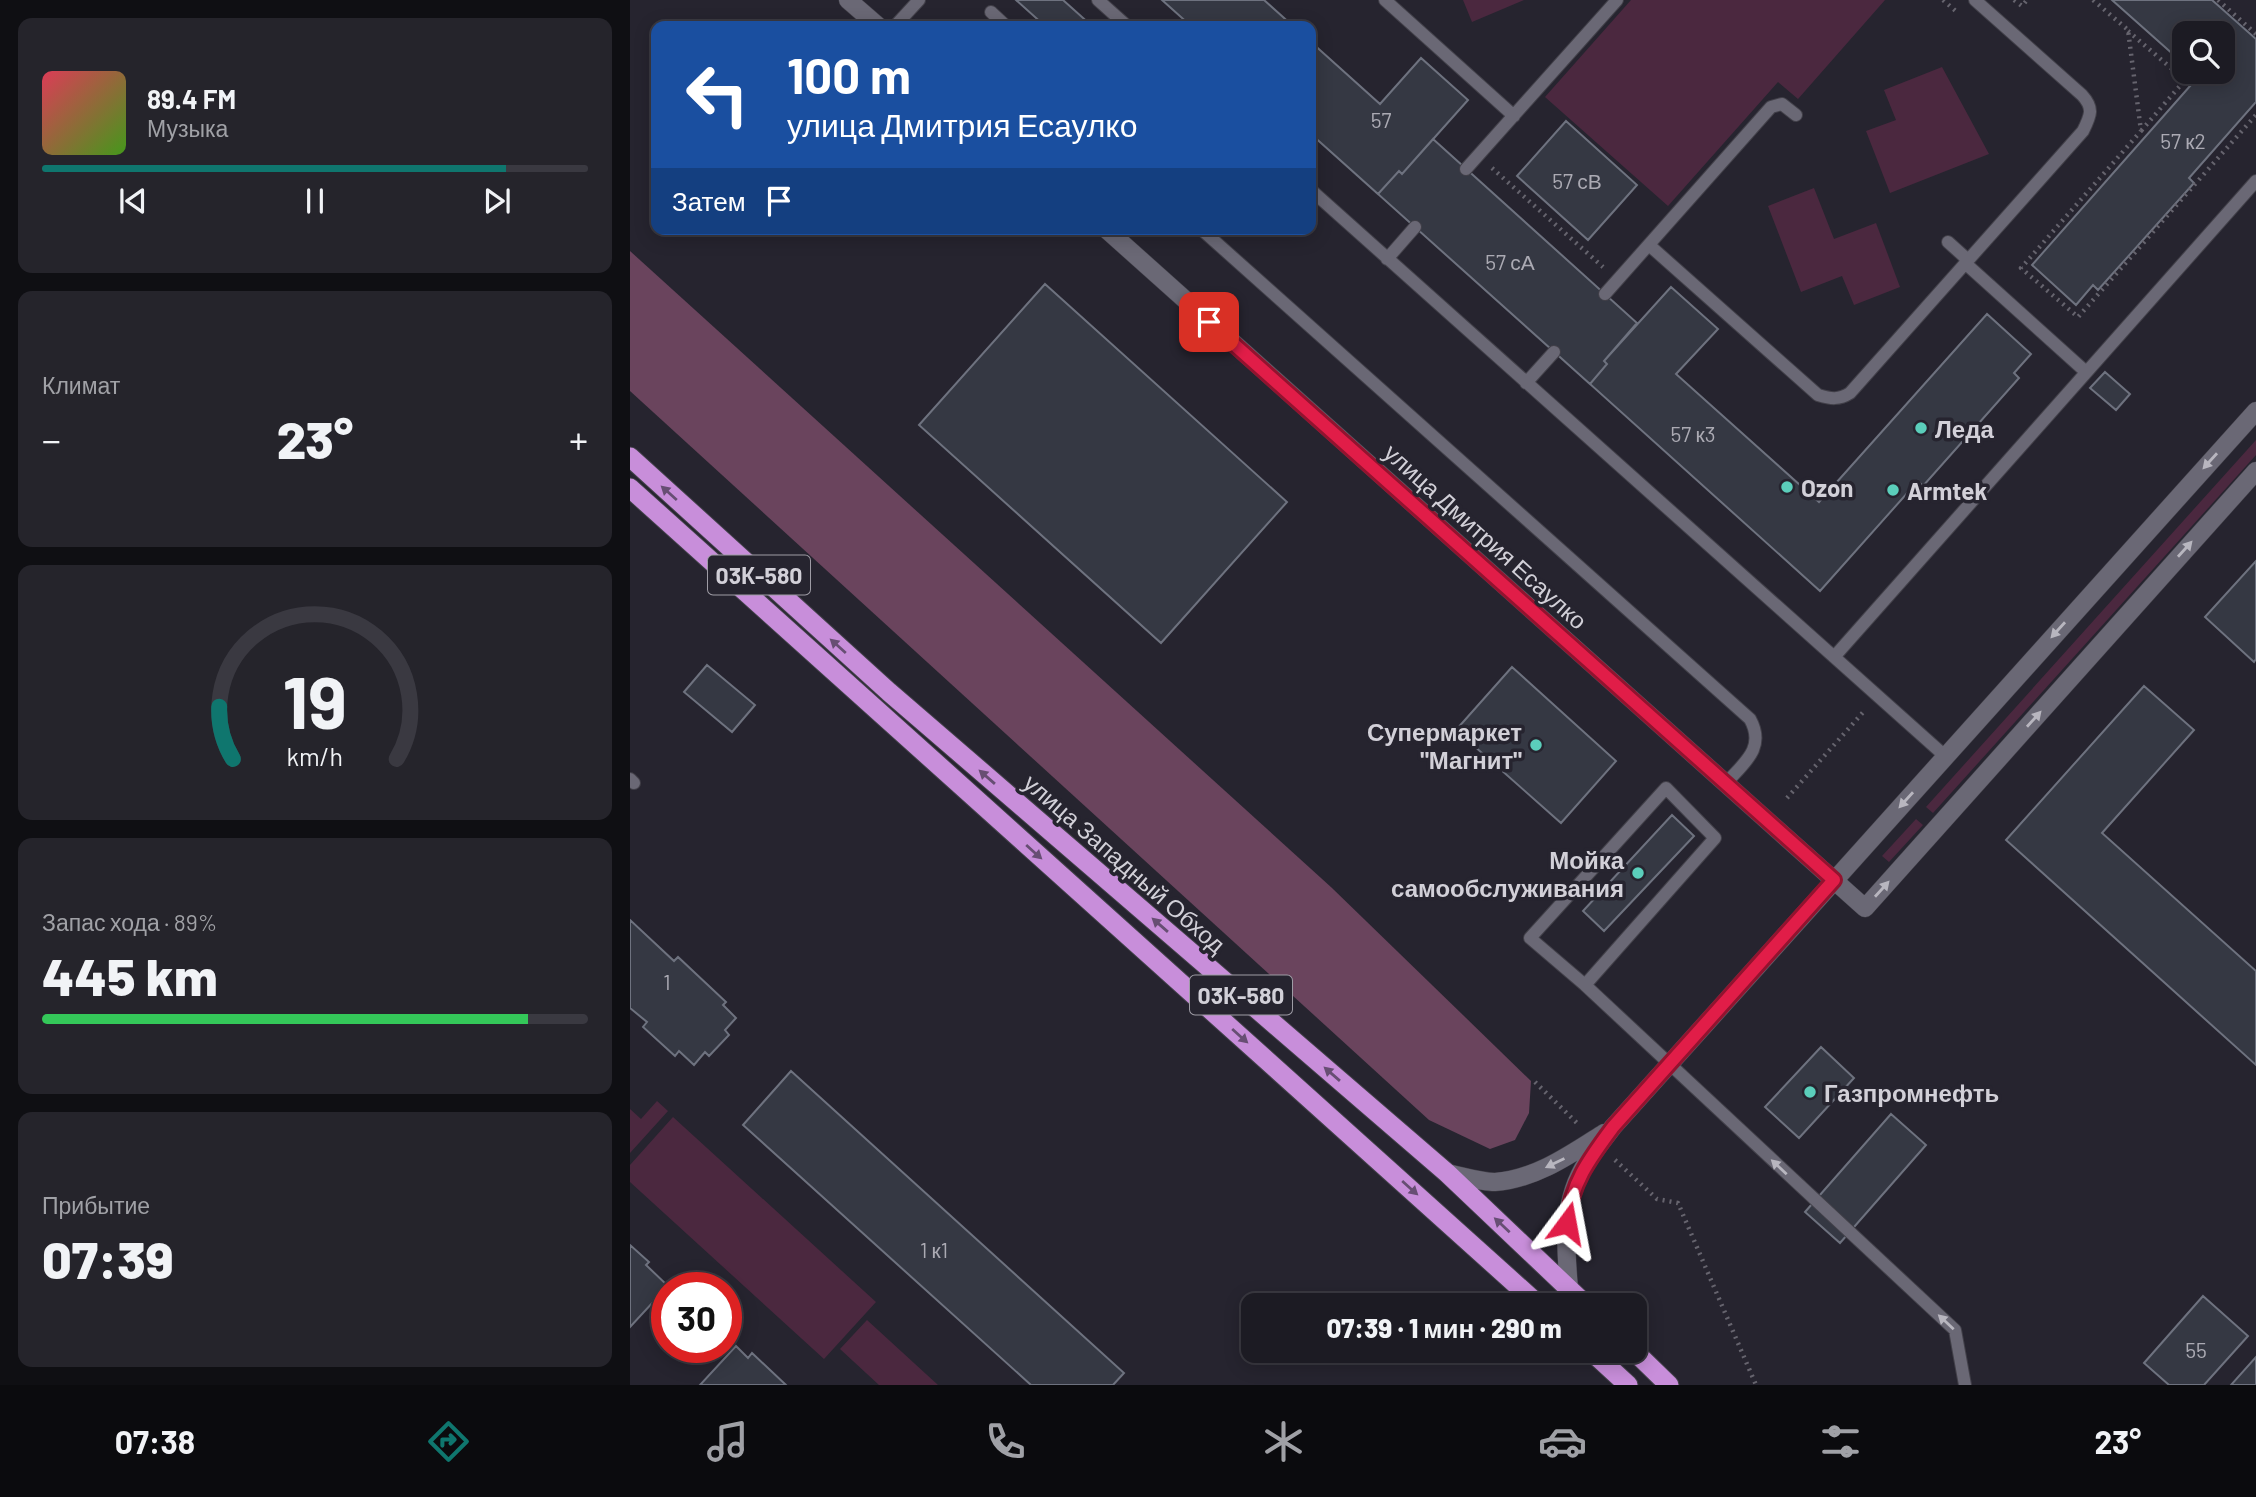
<!DOCTYPE html>
<html lang="ru">
<meta charset="utf-8">
<style>
:root{--surface:#1c1b23;--page:#25242b;--text:#f1f3f6;--muted:#a0a1a6;--line:#3a3941;--accent:#0f766e}
body{margin:0;font-family:Barlow,sans-serif;background:var(--page);color:var(--text);height:100vh;display:flex;flex-direction:column;font-size:26px;white-space:nowrap}
*{box-sizing:border-box;margin:0}
p{font-size:23px;color:var(--muted)}
.icon{flex:none;width:38px;height:38px;fill:none;stroke:currentColor;stroke-width:2;stroke-linecap:round;stroke-linejoin:round}
.map{position:relative;flex:1;overflow:hidden}
.details{display:flex;flex-direction:column;gap:18px;padding:18px;background:#0f0f13;width:630px}
.details>*{flex:none}
.guide{position:absolute;left:21px;top:21px;width:665px;height:214px;border-radius:14px;box-shadow:0 4px 18px #0003,0 0 0 2px var(--line);background:#1a4fa0;color:#fff;overflow:hidden}
.buttons{position:absolute;left:1542px;top:21px;display:grid;gap:14px}
.buttons a{display:grid;place-items:center;width:63px;height:63px;border-radius:14px;background:var(--surface);box-shadow:0 4px 18px #0003,0 0 0 2px var(--line);font-size:35px}
.speed{position:absolute;left:21px;top:1272px;display:flex;gap:14px;font-size:35px;font-weight:700;text-align:center}
.speed>*{display:grid;place-content:center;width:91px;height:91px;border-radius:50%;background:var(--surface);box-shadow:0 4px 18px #0003,0 0 0 2px var(--line);line-height:1}
.speed .limit{border:10px solid #d22;background:#fff;color:#111}
.pin{position:absolute;display:grid;place-items:center;width:60px;height:60px;color:#fff;margin:-30px;border-radius:14px;box-shadow:0 4px 10px #0006}
.me{position:absolute;width:77px;margin:-38px;rotate:13deg;stroke-linejoin:round;filter:drop-shadow(0 0 5px #0008)}
.turn{display:flex;align-items:center;gap:24px;height:147px;padding:0 21px;font-size:32px}
.turn .icon{width:91px;height:91px;stroke-width:2.5}
.turn b{display:block;font-size:49px;line-height:60px}
.then{display:flex;align-items:center;height:66px;padding:0 21px;background:#0003;gap:14px;font-size:26px}
.big{font-size:52px;font-weight:800;line-height:1.1}
.details .card{flex:1;display:flex;flex-direction:column;justify-content:center;gap:10px;min-width:0;padding:0 24px;border-radius:14px;background:var(--page)}
.details .dial{align-items:center;gap:0}
.dial svg{height:182px;overflow:visible;fill:none;stroke:var(--line);stroke-width:7;stroke-linecap:round;text-anchor:middle}
.dial text{fill:var(--text);stroke:none}
.song{display:flex;align-items:center;gap:21px}
.cover{width:84px;height:84px;border-radius:10px;background:linear-gradient(135deg,hsl(350 70% 55%),hsl(100 70% 35%))}
.played{height:7px;border-radius:4px;background:linear-gradient(90deg,var(--accent) 85%,var(--line) 85%)}
.keys{display:flex;justify-content:space-around;direction:ltr}
.heat{display:flex;justify-content:space-between;align-items:center;font-size:38px;direction:ltr}
.charge{height:10px;border-radius:5px;background:linear-gradient(90deg,#34c759 89%,var(--line) 0)}
.trip{position:absolute;left:611px;top:1293px;width:406px;height:70px;border-radius:14px;background:var(--surface);box-shadow:0 4px 18px #0003,0 0 0 2px var(--line);font-weight:800;line-height:70px;text-align:center}
.menu{display:flex;height:112px;justify-content:space-around;align-items:center;background:#0b0b0e;color:var(--muted)}
.menu .icon{width:49px;height:49px}
.menu .selected{color:var(--accent)}
.menu b{font-size:32px;color:var(--text)}
main{display:flex;flex:1;min-height:0}
.map>svg:first-child{display:block}
</style>
<main>
<section class="details">
<div class="card">
<div class="song"><i class="cover"></i><div><b>89.4 FM</b><p>Музыка</p></div></div>
<div class="played"></div>
<div class="keys"><svg class="icon" aria-label="previous" viewBox="0 0 24 24"><path d="M18 5L8 12l10 7zM5 5v14"/></svg><svg class="icon" aria-label="pause" viewBox="0 0 24 24"><path d="M8 5v14M16 5v14"/></svg><svg class="icon" aria-label="next" viewBox="0 0 24 24"><path d="M6 5l10 7-10 7zM19 5v14"/></svg></div>
</div>
<div class="card"><p>Климат</p>
<div class="heat"><a>−</a><b class="big">23°</b><a>+</a></div>
</div>
<div class="card dial"><svg viewBox="0 0 100 80">
<path d="M14 69A42 42 0 1 1 86 69"/>
<path d="M14 69A42 42 0 0 1 8 46" stroke="#0f766e"/>
<text x="50" y="56" font-size="32" font-weight="700">19</text>
<text x="50" y="72" font-size="11">km/h</text>
</svg></div>
<div class="card"><p>Запас хода · 89%</p><b class="big">445 km</b><div class="charge"></div></div>
<div class="card"><p>Прибытие</p><b class="big">07:39</b></div>
</section>
<div class="map">
<svg width="1626" height="1385" viewBox="0 0 1626 1385">
<rect width="100%" height="100%" fill="#26242f"/>
<!-- green -->
<path fill="#4b283f" d="M833,0H894L842,22Z
M1001,0H1255L1168,99L1148,82L1038,206L915,97Z
M1312,67L1359,154L1260,193L1236,131L1266,120L1254,90Z
M1184,188L1204,239L1246,223L1270,287L1224,305L1212,276L1171,292L1138,206Z
M1626,440V455L1303,813L1296,807Z
M1286,819L1293,825L1259,862L1252,856Z
M27,1101L38,1111L0,1153V1109L11,1119Z
M43,1117L246,1302L194,1359L0,1182V1165Z
M237,1320L308,1385H249L210,1349Z"/>
<!-- forest -->
<path fill="#6a445d" d="M0,251L702,888L901,1081L899,1113L885,1140L860,1149L799,1120L0,391Z"/>
<!-- building -->
<path fill="#353843" stroke="#6e727f" stroke-width="2" d="M386,0H433L462,26H415Z
M532,0H634L663,26H561Z
M1482,0H1582L1626,39V102L1559,178L1564,183L1468,290L1463,285L1446,305L1402,265L1568,77L1562,72H1592V33H1554V64Z
M681,42L750,104L791,58L838,100L772,174L769,171L748,194L681,134Z
M936,121L1007,185L958,240L887,176Z
M803,139L1007,323L974,361L977,364L960,384L748,194L769,171L772,174Z
M415,284L657,502L531,643L289,425Z
M1041,287L1088,329L1046,374L1189,502L1357,314L1401,354L1384,373L1389,378L1293,486L1288,481L1190,591L960,384L977,364L974,361Z
M1475,372L1500,394L1486,410L1460,388Z
M1626,561V659L1624,662L1575,617Z
M77,665L125,705L102,732L54,692Z
M882,667L986,761L931,823L826,730Z
M1514,686L1564,730L1472,833L1626,971V1065L1376,840Z
M1042,815L1064,836L974,931L953,911Z
M0,920L44,961L48,957L96,1002L93,1005L106,1018L95,1030L99,1035L79,1056L75,1052L64,1065L49,1051L45,1056L13,1027L17,1022L0,1008Z
M1191,1047L1224,1078L1169,1138L1135,1107Z
M161,1071L494,1373L483,1385H401L113,1125Z
M1261,1114L1296,1145L1210,1243L1175,1212Z
M0,1245L19,1262L16,1265L38,1286L0,1327Z
M1573,1296L1618,1336L1574,1385H1539L1514,1363Z
M106,1346L118,1358L122,1353L156,1385H70Z
M1626,1357V1385H1601Z"/>
<g fill="none" stroke-linecap="round" stroke-linejoin="round">
<!-- service casing -->
<g stroke="#424049" stroke-width="14">
<path id="service" d="M468,0L497,26
M755,0L884,116
M361,12L376,26
M265,26L289,0
M836,169L987,0
M681,190L1315,756
M571,229L1120,719C1136,748 1114,763 1096,783
M1318,242L1338,260
M1019,245L1188,395C1201,399 1209,400 1220,393L1453,131C1461,115 1464,108 1452,95L1345,0
M757,259L785,227
M1335,263L1456,372
M975,294L1141,107L1152,104L1166,115
M896,383L924,352
M1204,657L1626,181
M0,779L4,783
M955,985L1085,838L1036,788L900,938L955,985L1325,1330L1335,1385"/>
</g>
<!-- minor casing -->
<g stroke="#424049" stroke-width="19">
<path id="minor" d="M218,0L248,26
M476,229L1235,908L1626,471
M817,1173C832,1176 850,1182 865,1182C906,1179 941,1154 974,1133
M939,1288C935,1244 932,1200 957,1162C965,1150 974,1139 983,1127L1626,411"/>
</g>
<!-- trunk casing -->
<g stroke="#424049" stroke-width="21">
<path id="trunk" d="M0,457L259,692L817,1173L957,1306
M0,488L910,1306
M961,1351L998,1385
M1004,1351L1039,1385"/>
</g>
<!-- path -->
<path stroke="#66646e" stroke-width="4.5" stroke-dasharray="2 5" stroke-linecap="butt" d="M1313,0L1328,13
M1384,0L1392,6L1397,0
M1463,0L1498,30L1511,131L1391,268L1448,317L1626,115
M1588,0L1626,34
M1498,31L1555,80L1511,131
M862,168L973,267
M1157,798L1235,710
M905,1082L948,1124
M985,1160L1027,1199L1048,1203L1126,1385"/>
<!-- service -->
<use href="#service" stroke="#6a6875" stroke-width="12"/>
<!-- minor -->
<use href="#minor" stroke="#6a6875" stroke-width="18"/>
<!-- trunk -->
<use href="#trunk" stroke="#c88eda" stroke-width="19"/>
</g>
<!-- one-way arrows -->
<defs><path id="oneway-solid" d="M-6-.8H1V-3.2L6.5 0L1 3.2V.8H-6Z" transform="scale(1.75)"/></defs>
<g fill="#b8b6bf">
<use href="#oneway-solid" transform="translate(1580 461) rotate(132)"/>
<use href="#oneway-solid" transform="translate(1555 549) rotate(-48)"/>
<use href="#oneway-solid" transform="translate(1428 630) rotate(132)"/>
<use href="#oneway-solid" transform="translate(1404 719) rotate(-48)"/>
<use href="#oneway-solid" transform="translate(1276 800) rotate(132)"/>
<use href="#oneway-solid" transform="translate(1252 889) rotate(-48)"/>
<use href="#oneway-solid" transform="translate(925 1163) rotate(154)"/>
<use href="#oneway-solid" transform="translate(1149 1167) rotate(-137)"/>
<use href="#oneway-solid" transform="translate(1316 1322) rotate(-137)"/>
</g>
<g fill="#674e73">
<use href="#oneway-solid" transform="translate(39 493) rotate(-138)"/>
<use href="#oneway-solid" transform="translate(208 646) rotate(-138)"/>
<use href="#oneway-solid" transform="translate(357 777) rotate(-139)"/>
<use href="#oneway-solid" transform="translate(404 852) rotate(42)"/>
<use href="#oneway-solid" transform="translate(530 925) rotate(-139)"/>
<use href="#oneway-solid" transform="translate(610 1036) rotate(42)"/>
<use href="#oneway-solid" transform="translate(702 1074) rotate(-139)"/>
<use href="#oneway-solid" transform="translate(780 1188) rotate(42)"/>
<use href="#oneway-solid" transform="translate(872 1225) rotate(-137)"/>
</g>
<g fill="none" stroke-linecap="round" stroke-linejoin="round">
<!-- route casing -->
<g stroke="#92132f" stroke-width="18">
<path id="route" d="M579,322L1204,880L983,1127C960,1158 941,1183 937,1223"/>
</g>
<!-- route -->
<use href="#route" stroke="#e11d48" stroke-width="12"/>
</g>
<!-- markers -->
<g fill="#5bcebb" stroke="#26242f" stroke-width="2.5">
<circle cx="1291" cy="428" r="7"/>
<circle cx="1157" cy="487" r="7"/>
<circle cx="1263" cy="490" r="7"/>
<circle cx="906" cy="745" r="7"/>
<circle cx="1008" cy="873" r="7"/>
<circle cx="1180" cy="1092" r="7"/>
</g>
<g text-anchor="middle" dominant-baseline="central" stroke-width="7" stroke-linejoin="round" paint-order="stroke">
<!-- number labels -->
<g font-size="21" fill="#abaab3">
<text x="751" y="119">57</text>
<text x="1553" y="140">57 к2</text>
<text x="947" y="180">57 сВ</text>
<text x="880" y="261">57 сА</text>
<text x="1063" y="433">57 к3</text>
<text x="37" y="981">1</text>
<text x="304" y="1249">1 к1</text>
<text x="1566" y="1349">55</text>
</g>
<!-- shield labels -->
<g fill="#26242f" stroke="#9e9ca5" stroke-width="2">
<rect x="78" y="555.5" width="102" height="39" rx="5"/>
<rect x="560" y="975.5" width="102" height="39" rx="5"/>
</g>
<g font-size="23" font-weight="bold" fill="#d2d0d8">
<text x="129" y="575">03К-580</text>
<text x="611" y="995">03К-580</text>
</g>
<!-- poi labels -->
<g font-size="24" font-weight="bold" fill="#d2d0d8" stroke="#26242f" text-anchor="start">
<text x="1305" y="428">Леда</text>
<text x="1171" y="487">Ozon</text>
<text x="1277" y="490">Armtek</text>
<text x="892" y="731" text-anchor="end">Супермаркет<tspan x="892" dy="28">"Магнит"</tspan></text>
<text x="994" y="859" text-anchor="end">Мойка<tspan x="994" dy="28">самообслуживания</tspan></text>
<text x="1194" y="1092">Газпромнефть</text>
</g>
<!-- street labels -->
<g font-size="24" fill="#d2d0d8" stroke="#26242f">
<text transform="translate(856 536) rotate(42)">улица Дмитрия Есаулко</text>
<text transform="translate(495 863) rotate(41)">улица Западный Обход</text>
</g>
</g>
</svg>
<div class="buttons">
<a><svg class="icon" aria-label="search" viewBox="0 0 24 24"><circle cx="10" cy="10" r="6"/><path d="M15 15l6 6"/></svg></a>
</div>
<div class="speed"><div class="limit">30</div></div>
<div class="pin" style="left:579px;top:322px;background:#d93025"><svg class="icon" aria-label="arrive" viewBox="0 0 24 24"><path d="M6 21V4h12l-3 4 3 4H6"/></svg></div>
<svg class="me" style="left:937px;top:1223px" viewBox="-20 -20 40 40"><path d="M0-17L14 15 0 8-14 15z" fill="#e11d48" stroke="#fff" stroke-width="4"/></svg>
<div class="trip">07:39 · 1 мин · 290 m</div>
<div class="guide">
<div class="turn"><svg class="icon" aria-label="left" viewBox="0 0 24 24"><path d="M17 20v-9H6M10 6l-5 5 5 5"/></svg><div><b>100 m</b>улица Дмитрия Есаулко</div></div>
<div class="then">Затем<svg class="icon" aria-label="arrive" viewBox="0 0 24 24"><path d="M6 21V4h12l-3 4 3 4H6"/></svg></div>
</div>
</div>
</main>
<nav class="menu">
<b>07:38</b>
<svg class="icon selected" aria-label="directions" viewBox="0 0 24 24"><path d="M12 3l9 9-9 9-9-9zM9 14v-3h6M13 9l2 2-2 2"/></svg>
<svg class="icon" aria-label="music" viewBox="0 0 24 24"><path d="M9 18V5l10-2v13"/><circle cx="6" cy="18" r="3"/><circle cx="16" cy="16" r="3"/></svg>
<svg class="icon" aria-label="phone" viewBox="0 0 24 24"><path d="M5 4h4l2 5-3 2q2 4 5 5l2-3 5 2v4C11 20 4 13 5 4z"/></svg>
<svg class="icon" aria-label="climate" viewBox="0 0 24 24"><path d="M12 3v18M4 7l16 10M4 17L20 7"/></svg>
<svg class="icon" aria-label="car" viewBox="0 0 24 24"><path d="M5 17H2v-5l4-1 3-4h7l3 4 3 1v5h-3M9 17h6M6 11h13"/><circle cx="7" cy="17" r="2"/><circle cx="17" cy="17" r="2"/></svg>
<svg class="icon" aria-label="filters" viewBox="0 0 24 24"><path d="M4 7h16M4 17h16"/><circle cx="9" cy="7" r="2"/><circle cx="15" cy="17" r="2"/></svg>
<b>23°</b>
</nav>
